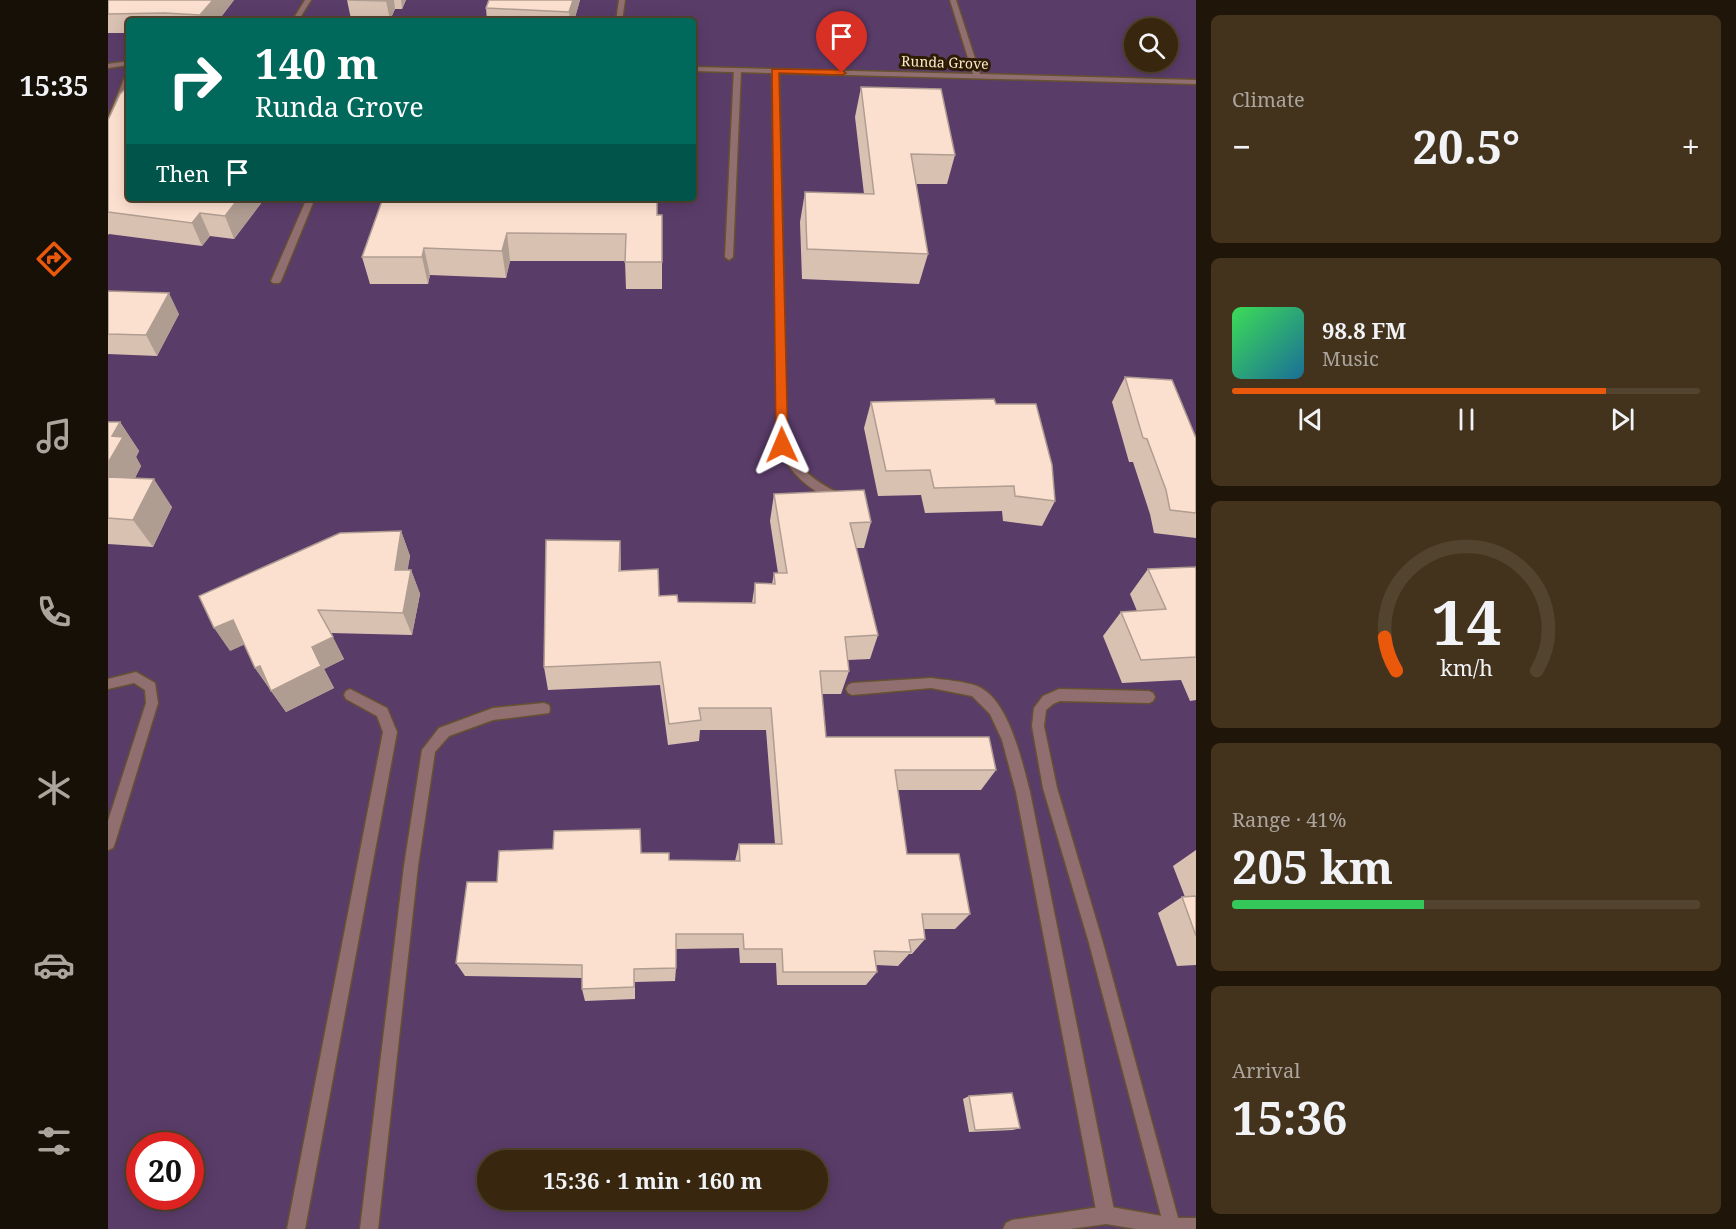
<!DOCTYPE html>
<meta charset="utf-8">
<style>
:root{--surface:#38270e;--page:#43331c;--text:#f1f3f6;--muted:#aba59e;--line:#52442e;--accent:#ea580c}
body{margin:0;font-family:"Noto Serif",serif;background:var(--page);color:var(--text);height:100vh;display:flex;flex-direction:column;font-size:22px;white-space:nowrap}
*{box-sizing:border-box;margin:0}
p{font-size:20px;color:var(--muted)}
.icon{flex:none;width:33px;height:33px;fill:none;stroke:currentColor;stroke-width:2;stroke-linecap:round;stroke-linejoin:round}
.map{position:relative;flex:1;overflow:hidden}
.side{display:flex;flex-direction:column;gap:15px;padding:15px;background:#1f1508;width:540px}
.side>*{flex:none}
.hud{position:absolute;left:18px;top:18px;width:570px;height:183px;border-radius:6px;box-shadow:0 3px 15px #0003,0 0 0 2px var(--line);background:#00695c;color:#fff;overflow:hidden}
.tools{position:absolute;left:1016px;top:18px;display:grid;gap:12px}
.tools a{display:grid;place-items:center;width:54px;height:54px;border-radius:50%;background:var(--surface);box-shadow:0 3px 15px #0003,0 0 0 2px var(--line);font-size:30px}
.speed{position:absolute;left:18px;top:1132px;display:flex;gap:12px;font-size:30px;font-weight:700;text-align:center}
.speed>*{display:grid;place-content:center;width:78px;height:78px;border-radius:50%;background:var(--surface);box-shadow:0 3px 15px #0003,0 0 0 2px var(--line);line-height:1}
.speed .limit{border:9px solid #d22;background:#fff;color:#111}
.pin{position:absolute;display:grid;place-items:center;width:51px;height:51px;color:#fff;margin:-62px -26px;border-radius:50% 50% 50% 0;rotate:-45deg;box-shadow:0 0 6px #0007}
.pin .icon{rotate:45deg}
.me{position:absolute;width:66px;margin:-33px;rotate:359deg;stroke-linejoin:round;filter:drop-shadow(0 0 4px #0008)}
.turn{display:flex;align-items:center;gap:21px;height:126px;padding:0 30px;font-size:27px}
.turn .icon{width:78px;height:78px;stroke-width:2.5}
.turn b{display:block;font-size:42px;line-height:51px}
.then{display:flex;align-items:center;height:57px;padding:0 30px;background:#0003;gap:12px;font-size:22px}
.big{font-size:45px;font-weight:700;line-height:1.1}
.side .tile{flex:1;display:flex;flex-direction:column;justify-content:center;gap:9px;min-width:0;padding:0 21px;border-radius:9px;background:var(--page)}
.side .dial{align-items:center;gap:0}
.dial svg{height:156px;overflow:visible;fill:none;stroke:var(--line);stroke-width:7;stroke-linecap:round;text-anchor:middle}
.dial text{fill:var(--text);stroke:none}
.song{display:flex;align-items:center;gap:18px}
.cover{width:72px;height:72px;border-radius:9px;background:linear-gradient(135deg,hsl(130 70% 55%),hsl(200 70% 35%))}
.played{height:6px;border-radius:3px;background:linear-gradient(90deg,var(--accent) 80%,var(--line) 80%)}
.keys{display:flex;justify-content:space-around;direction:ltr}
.heat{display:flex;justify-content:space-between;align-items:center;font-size:33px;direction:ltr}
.charge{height:9px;border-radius:4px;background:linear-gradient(90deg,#34c759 41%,var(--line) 0)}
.trip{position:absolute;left:369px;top:1150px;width:351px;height:60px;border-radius:30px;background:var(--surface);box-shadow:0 3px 15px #0003,0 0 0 2px var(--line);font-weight:700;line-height:60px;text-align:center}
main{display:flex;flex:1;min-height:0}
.tab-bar{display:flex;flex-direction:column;width:108px;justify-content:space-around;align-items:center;background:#161006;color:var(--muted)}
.tab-bar .icon{width:42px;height:42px}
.tab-bar .current{color:var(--accent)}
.tab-bar b{font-size:27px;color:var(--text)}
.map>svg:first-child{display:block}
</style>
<main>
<nav class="tab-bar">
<b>15:35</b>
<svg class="icon current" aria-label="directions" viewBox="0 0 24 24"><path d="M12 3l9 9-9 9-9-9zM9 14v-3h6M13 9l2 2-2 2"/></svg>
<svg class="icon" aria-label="music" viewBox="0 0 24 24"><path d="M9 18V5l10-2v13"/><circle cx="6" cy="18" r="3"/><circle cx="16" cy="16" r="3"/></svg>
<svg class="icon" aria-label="phone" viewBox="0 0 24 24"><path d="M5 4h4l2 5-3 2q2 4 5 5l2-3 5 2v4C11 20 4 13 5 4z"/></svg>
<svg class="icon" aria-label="climate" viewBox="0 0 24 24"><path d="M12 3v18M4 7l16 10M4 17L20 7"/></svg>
<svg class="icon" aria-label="car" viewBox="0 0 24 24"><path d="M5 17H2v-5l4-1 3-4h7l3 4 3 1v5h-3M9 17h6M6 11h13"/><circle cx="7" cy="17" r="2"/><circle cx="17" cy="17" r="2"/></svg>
<svg class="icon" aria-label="filters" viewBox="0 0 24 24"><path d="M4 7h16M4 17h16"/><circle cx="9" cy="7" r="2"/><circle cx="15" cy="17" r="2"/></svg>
</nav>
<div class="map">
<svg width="1088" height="1229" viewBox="0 0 1088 1229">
<rect width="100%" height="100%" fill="#4a3412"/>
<!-- green -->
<path fill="#5a3c69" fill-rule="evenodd" d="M0,0H1088V1229H0ZM21,21H585V198H21ZM1026,28H1059V62H1026ZM32,1146H82V1197H32ZM380,1161H710V1200H380Z"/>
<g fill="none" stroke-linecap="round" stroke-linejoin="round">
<!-- service casing -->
<g stroke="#665130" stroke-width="3">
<path id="service" d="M197,0H203L190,21H184Z
M511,0H517L514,21H508Z
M626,68L633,70L625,257L621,260L617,257Z
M664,69L671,71L679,445C691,470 710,484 735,495L736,498L731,502C702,492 681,473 669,445Z
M18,74H21V85L4,127L0,129V118Z
M199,198H207L173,281L171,283H165L163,281Z
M28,672L47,683L50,703L7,843L5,848L0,850V821L38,703L37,690L26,683L0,689V679Z
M823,678C837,680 855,681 869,686C901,699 914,762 922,792L1007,1215L1004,1221L998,1224L992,1221L989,1215L908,792L894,740L882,714L864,696L823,688L744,695L740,693L738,689L740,685L744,683Z
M242,689L279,708L289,732L197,1229H179L275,732L269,716L238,699L236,695L238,691Z
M951,689L1041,691L1045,693L1047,697L1045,701L1041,703L952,701L945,704L938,710L936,726L949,788L995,943L1073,1229H1057L1056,1227L981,943L935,788L924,726L926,708L935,696Z
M436,703L441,705L442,709L441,713L385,720L341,736L327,752L310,866L270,1229H252L296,866L314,750L331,728L385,708Z"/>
</g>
<!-- minor casing -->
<g stroke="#665130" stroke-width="3">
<path id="minor" d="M842,0H848L872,74L1088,80V84L585,71V67L865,74Z
M21,61V65L0,68V64Z
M998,1206L1065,1218H1088V1229H1028L998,1224L962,1229H895L898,1223L904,1220Z"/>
</g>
<!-- service -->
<use href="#service" fill="#916f71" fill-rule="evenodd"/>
<!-- minor -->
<use href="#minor" fill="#916f71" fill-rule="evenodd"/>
</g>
<!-- wall -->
<path fill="#d9c1b2" d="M0,0H126L110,21H21V33H0Z
M239,0H298L294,9H287L282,20L243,19Z
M472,0L466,21H379L378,8Z
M753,87L847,155L839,184H808L820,254L811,284L694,279L692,222L697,192L756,194L747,117Z
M0,120L154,202L126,239L102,236L94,246L1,234L0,235Z
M275,198L554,215V289H518L517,261H402L398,278L322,275L320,284H262L254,257Z
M0,291L71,314L49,356L0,354Z
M1017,377L1088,438V538L1046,533L1042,514L1025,462H1021L1004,402Z
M763,402L888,404L947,501L934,526L895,521L894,511L817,513L813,495L770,496L756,428Z
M0,422H12L31,451L28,457L33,466L27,478L64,507L45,547L0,544Z
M666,494L763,522L756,548H748L770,635L762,659L740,660L741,671L733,694H714L718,737L888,770L873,790H790L799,854L862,914L847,929H816L817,939L804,954H801L790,966L768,965L769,972L758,985H669L668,963H632L631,948L568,949V968L567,981L527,982V999L477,1001L474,989V978L357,976L348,963L389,882L533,853L561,860L627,861L631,844H667L658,730H592L591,741L560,745L552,685L440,690L436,667L512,541L513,571L551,596L570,602L644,603L647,583L664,584L666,573H670L662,521Z
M293,531L302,556L299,570H303L312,594L304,635L222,633L236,659L216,669L226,688L178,712L147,668L136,644L122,651Z
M1040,569H1088V700L1082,701L1073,680L1014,683L995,636L1013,612L1029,611L1022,594Z
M1088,850V965L1069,966L1050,913L1074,897H1077L1065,866Z
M861,1096L912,1128L905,1130L861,1132L855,1099Z"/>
<!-- shaded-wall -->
<path fill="#b09d91" d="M105,0H126L110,21H94L92,15Z
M279,0H286L287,9L282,20L278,1Z
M293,0H298L294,9Z
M465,0H472L466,21H462L461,12Z
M131,198H153L154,202L126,239L117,216Z
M92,213L102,236L94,246L84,223Z
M399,233L402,261L398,278L394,251Z
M316,248L322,275L320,284L314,257Z
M61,293L71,314L49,356L38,335Z
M12,422L31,451L28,457L33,466L13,504L0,486V463L4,436Z
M46,479L64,507L45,547L25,520Z
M293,531L302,556L296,593L287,570Z
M512,541L513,567L512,596L511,571Z
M303,570L312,594L304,635L295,613Z
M125,620L140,643L122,651L106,628Z
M225,637L236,659L216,669L226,688L178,712L163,691L204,647Z
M152,666L166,687L162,689L147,668Z"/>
<!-- building -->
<path fill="#fce0cf" stroke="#b09d91" stroke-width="1.5" d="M0,0H105L92,15L57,13L0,14Z
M239,0H279L278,1Z
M381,0H465L461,12L378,8Z
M21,85V198H131L117,216L92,213L84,223L0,212V120L12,94Z
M753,87L833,89L847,155L803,154L820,254L699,249L697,192L766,194Z
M275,198H549V215H554V262H517L518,234L399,233L394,251L316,248L314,257H254Z
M0,291L61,293L38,335L0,334Z
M1017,377L1064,380L1088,438V513L1062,510L1058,490L1039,439L1035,438Z
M886,399L888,404H928L944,465L947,501L907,496L906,486L826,488L822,470L778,471L763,402Z
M0,422H12L4,436L15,437L0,463Z
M0,477L46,479L25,520L0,518Z
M756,490L763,522L742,523L770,635L737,637L741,671H712L718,737H881L888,770H787L799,854H851L862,914H814L817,939L801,940L803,952L766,951L769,972H675L674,949H636L635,934H568V968L526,969V987L474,989V965L348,963L359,882H389L391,851L445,849L446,831L532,829L533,853H561V860L632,861L631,844H674L663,708H591L593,720L561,724L552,662L436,667L438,540L512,541L511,571L550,569L551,596L569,595L570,602L647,603V583L667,584L666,573H679L666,494Z
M293,531L287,570H303L295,613L210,610L225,637L204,647L213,666L163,691L152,666L147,668L125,620L106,628L91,596L232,533Z
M1087,567L1088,569V657L1033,660L1013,612L1058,609L1040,569Z
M1088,896V936L1074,897Z
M904,1093L912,1128L867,1130L861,1096Z"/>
<!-- route -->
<path fill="#ea580c" stroke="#983908" stroke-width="1.5" d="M664,69L734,70L738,73L734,75L671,73L680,445L674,449L668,445Z"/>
<g text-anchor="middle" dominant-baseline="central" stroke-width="6" stroke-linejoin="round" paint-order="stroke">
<!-- far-street labels -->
<g font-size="14" fill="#fce9d0" stroke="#2d1c02">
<text transform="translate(837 62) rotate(2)">Runda Grove</text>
</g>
</g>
</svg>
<div class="tools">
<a><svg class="icon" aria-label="search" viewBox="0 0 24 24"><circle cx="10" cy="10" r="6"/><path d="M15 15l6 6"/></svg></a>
</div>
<div class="speed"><div class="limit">20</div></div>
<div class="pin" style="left:734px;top:73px;background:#d93025"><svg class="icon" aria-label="arrive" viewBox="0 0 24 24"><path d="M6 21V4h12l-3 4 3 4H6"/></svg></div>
<svg class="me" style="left:674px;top:445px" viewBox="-20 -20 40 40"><path d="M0-17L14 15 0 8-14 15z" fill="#ea580c" stroke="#fff" stroke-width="4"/></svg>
<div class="trip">15:36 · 1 min · 160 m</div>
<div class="hud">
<div class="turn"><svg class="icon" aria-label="right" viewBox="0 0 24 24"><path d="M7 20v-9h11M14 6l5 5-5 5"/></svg><div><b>140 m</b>Runda Grove</div></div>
<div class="then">Then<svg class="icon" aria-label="arrive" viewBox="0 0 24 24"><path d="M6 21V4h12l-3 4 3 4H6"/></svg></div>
</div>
</div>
<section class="side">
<div class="tile"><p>Climate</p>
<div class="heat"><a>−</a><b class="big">20.5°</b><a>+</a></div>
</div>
<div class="tile">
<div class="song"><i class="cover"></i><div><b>98.8 FM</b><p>Music</p></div></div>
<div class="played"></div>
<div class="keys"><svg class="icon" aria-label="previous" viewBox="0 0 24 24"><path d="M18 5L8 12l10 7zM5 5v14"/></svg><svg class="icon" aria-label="pause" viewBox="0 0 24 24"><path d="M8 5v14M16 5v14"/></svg><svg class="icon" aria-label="next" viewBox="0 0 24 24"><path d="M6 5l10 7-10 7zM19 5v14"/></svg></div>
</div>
<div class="tile dial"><svg viewBox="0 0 100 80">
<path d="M14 69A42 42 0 1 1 86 69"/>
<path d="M14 69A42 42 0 0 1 8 52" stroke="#ea580c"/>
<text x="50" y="56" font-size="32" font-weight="700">14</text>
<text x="50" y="72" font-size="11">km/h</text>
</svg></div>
<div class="tile"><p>Range · 41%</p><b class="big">205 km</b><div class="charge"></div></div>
<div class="tile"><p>Arrival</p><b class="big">15:36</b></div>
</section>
</main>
